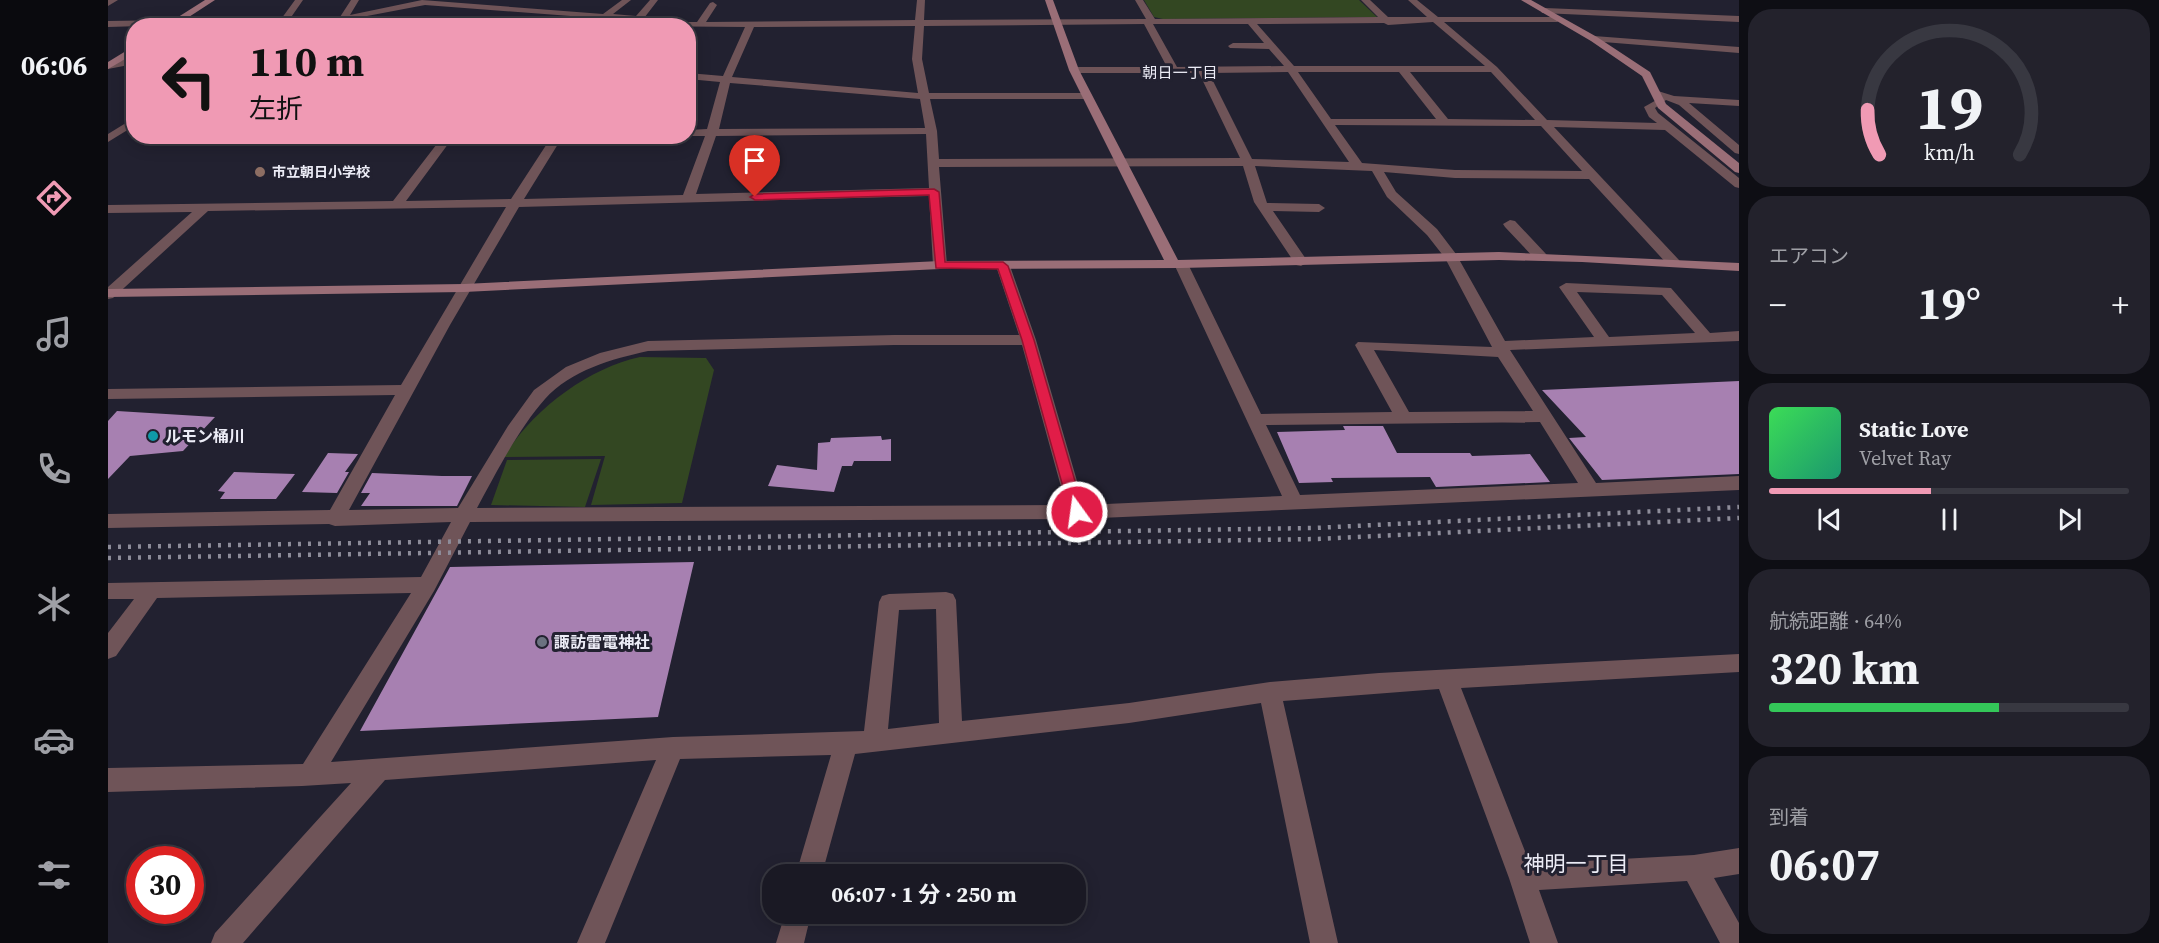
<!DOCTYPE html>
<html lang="ja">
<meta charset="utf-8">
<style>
:root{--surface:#1a1924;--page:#23222c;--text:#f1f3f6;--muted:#9fa0a6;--line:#383841;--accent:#f09ab4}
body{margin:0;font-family:"Source Serif 4","Noto Sans JP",serif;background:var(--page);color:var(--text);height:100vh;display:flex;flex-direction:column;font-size:22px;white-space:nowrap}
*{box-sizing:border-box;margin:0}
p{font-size:20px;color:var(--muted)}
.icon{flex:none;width:33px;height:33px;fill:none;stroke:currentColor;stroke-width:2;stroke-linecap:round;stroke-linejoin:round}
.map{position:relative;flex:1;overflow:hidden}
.drawer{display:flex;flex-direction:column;gap:9px;padding:9px;background:#0e0e14;width:420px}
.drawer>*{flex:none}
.banner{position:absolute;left:18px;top:18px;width:570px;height:126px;border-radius:24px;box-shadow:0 3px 15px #0003,0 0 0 2px var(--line);background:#f09ab4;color:#111;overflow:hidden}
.speed{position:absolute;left:18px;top:846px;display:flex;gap:12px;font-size:30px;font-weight:700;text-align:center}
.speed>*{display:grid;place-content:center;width:78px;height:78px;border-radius:50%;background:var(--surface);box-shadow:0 3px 15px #0003,0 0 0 2px var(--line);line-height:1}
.speed .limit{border:9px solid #d22;background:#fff;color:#111}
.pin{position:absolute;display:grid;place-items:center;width:51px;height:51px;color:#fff;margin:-62px -26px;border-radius:50% 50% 50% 0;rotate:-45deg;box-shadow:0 0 6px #0007}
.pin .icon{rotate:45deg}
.me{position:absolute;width:66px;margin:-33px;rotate:346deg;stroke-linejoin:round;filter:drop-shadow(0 0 4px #0008)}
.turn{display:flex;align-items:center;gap:21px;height:126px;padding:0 24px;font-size:27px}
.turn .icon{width:78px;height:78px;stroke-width:2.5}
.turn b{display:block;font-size:42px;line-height:51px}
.big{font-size:45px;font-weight:700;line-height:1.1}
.drawer .card{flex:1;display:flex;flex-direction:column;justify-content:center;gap:9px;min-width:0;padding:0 21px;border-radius:24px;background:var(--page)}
.drawer .dial{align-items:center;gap:0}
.dial svg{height:156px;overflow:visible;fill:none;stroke:var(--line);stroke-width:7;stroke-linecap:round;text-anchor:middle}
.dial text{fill:var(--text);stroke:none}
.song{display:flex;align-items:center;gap:18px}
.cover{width:72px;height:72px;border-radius:9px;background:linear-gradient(135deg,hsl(130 70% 55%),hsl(160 70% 35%))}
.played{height:6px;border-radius:3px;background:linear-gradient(90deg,var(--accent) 45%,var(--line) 45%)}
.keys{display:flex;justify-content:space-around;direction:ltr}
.heat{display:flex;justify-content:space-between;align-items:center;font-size:33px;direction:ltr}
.charge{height:9px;border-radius:4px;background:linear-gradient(90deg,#34c759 64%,var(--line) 0)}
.trip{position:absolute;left:654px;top:864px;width:324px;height:60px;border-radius:24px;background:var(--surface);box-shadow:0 3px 15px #0003,0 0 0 2px var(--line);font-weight:700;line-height:60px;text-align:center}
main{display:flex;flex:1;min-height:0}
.dock{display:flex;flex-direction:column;width:108px;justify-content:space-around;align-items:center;background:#0a0a0e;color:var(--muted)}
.dock .icon{width:42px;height:42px}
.dock .on{color:var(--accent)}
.dock b{font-size:27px;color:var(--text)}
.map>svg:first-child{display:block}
</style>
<main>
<nav class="dock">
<b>06:06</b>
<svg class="icon on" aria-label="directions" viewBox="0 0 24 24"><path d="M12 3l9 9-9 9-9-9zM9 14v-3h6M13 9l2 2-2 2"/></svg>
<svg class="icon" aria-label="music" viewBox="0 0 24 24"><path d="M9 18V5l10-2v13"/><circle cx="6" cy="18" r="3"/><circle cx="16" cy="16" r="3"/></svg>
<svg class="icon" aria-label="phone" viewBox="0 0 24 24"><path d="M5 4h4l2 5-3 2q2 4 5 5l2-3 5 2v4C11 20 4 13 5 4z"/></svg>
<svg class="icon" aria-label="climate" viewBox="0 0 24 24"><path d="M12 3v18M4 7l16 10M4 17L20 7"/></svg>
<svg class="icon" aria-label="car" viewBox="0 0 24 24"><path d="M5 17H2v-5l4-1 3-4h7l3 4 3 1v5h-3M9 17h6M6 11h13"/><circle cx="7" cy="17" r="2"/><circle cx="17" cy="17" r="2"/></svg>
<svg class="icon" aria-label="filters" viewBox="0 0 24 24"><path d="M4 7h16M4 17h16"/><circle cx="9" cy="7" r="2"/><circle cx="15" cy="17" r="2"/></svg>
</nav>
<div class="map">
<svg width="1631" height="943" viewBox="0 0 1631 943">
<rect width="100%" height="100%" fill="#222130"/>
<!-- green -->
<path fill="#334722" d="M1036,0H1251L1269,17L1055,19L1046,17Z
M532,357L598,358L606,370L574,503L483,505L497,456L396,457C423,411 480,368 532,357Z
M493,459L477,507L383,505L399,460Z"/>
<!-- building -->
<path fill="#a780b1" d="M1631,381V474L1494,480L1461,438L1478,437L1434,390Z
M9,411L107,417L75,451L22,456L0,479V421Z
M1235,426H1275L1289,453H1362L1364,456L1422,454L1442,482L1328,487L1322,477L1223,478L1225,482L1191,483L1169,432L1237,430Z
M773,436L774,440L783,439V461H746L744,466H734L726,492L660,486L669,465L709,470L710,443L722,442L723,438Z
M220,453L250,454L237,472H241L229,493L194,492Z
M126,472L187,474L168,499H112L117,492L110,491Z
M264,473L334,476H364L349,506H253L262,493H253Z
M586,562L550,717L252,731L342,567Z"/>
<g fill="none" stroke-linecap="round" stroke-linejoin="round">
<!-- street -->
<path fill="#6f5458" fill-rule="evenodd" d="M0,0H10L0,6Z
M187,0H195L177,26H168Z
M243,0H251L242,15L314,0L495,14L514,0H523L505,14L528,16L542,0H550L533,22H589L602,3L605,2L609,5L598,22L807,20L809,0H817L816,20L1038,19L1027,0H1035L1047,19L1270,17L1253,0H1262L1280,17H1319L1300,0H1309L1330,17H1452L1453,19L1449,22H1336L1389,67L1439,120L1549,123L1541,117L1536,107L1552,98L1545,94L1550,91L1566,96L1631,100V106L1581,103L1631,145V154L1627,153L1571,105L1558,100L1547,108L1550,113L1631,178V188L1627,187L1557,130L1446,127L1571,260L1573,263L1566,267L1561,266L1481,179L1347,178L1276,172L1288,192L1329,229L1348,254L1397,341L1486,337L1451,287L1458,283L1563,288L1602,333L1631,331V341L1402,350L1488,483L1631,476V490L969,519L362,522L326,591L223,762L565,737L756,731L771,602L774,596L781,594L838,592L845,594L848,600L854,721L1021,703L1162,682L1271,673L1631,654V672L1353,688L1422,864L1586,855L1631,848V874L1606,878L1631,923V943H1612L1579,881L1431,890L1450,943H1422L1401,878L1331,689L1175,701L1230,943H1202L1153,703L1021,723L747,754L714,874H688L723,755L572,759L497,943H469L548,760L277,780L135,943H103L107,933L243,783L194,786L0,792V768L195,764L303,593L49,598L8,656L0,659V633L26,599H0V583L313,577L343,522L227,526L221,524L0,528V514L222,510L287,395L0,399V389L293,385L398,207L100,211L5,298L0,299V287L84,212L0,213V205L285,201L335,136H346L298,201L403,199L444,136H455L416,199L575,195L597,136H580V130L599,129L612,82L580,79V73L615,76L637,27L521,26L524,21L498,19L493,22L489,18L317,5L259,16L338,26H299L241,20L215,26H195L232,17ZM1325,22L1377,66H1186L1149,24L1276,23L1280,25ZM1036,24L1059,67H966L961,70L966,73H1091L1132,158L831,159L829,131L822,99H979L984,96L979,93H821L814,59L816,26ZM1045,24H1140L1156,43H1125L1120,46L1122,48L1161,49L1176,66L1069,67ZM807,26L804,59L810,93L624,77L646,27ZM1180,72L1241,162L1144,159L1101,73ZM1190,72H1291L1328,119H1223ZM1302,72H1383L1427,120L1340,119ZM622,83L812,99L817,128L611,129ZM1227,125L1433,126L1474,171L1347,170L1254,163ZM818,134L821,188L588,194L608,136ZM1135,166L1146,202L1188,265L1193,266L1200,262L1165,211L1211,212L1217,208L1211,204L1159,203L1147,166L1264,171L1279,197L1319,235L1337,258L1384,347L1250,342L1247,345L1284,412L1153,414L1080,264L1073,260L1068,261L1066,264L1174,496L976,505L928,340L902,266L895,262L888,266L911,335H786L540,341L492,353L458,367L426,390L400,426L350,508L241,510L342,325L411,207L821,196L825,265L832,269L839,265L831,167ZM1469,292L1554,295L1587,333L1501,337ZM786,345H914L958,505L369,508C388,473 411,428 437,399C463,370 504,359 540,351ZM1266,350L1390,357L1425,411L1301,412ZM1432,422L1470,483L1192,495L1158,425ZM828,609L831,723L780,729L791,610Z
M1437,8L1631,16V22L1434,13L1433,11Z
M64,20L68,23L67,25L0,27V21Z
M1486,36L1631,47V53L1483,41V37Z
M26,58V64L0,69V63Z
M26,118V126L0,142V134Z
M1402,220L1407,221L1438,254L1440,257L1438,260H1428L1397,227L1395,224Z
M677,914H703L696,943H668Z"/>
<!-- secondary -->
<path fill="#9a6e77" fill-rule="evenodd" d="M97,0H107L67,26H56Z
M937,0H945L971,70L1070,260L1391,252L1631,263V271L1474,262L1391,260L1073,268L832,269L356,292L0,297V289L356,284L832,261L1056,260L961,70Z
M1413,0H1423L1489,37L1542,72L1558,104L1631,163V173L1627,172L1550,108L1534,76L1483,41Z
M26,46V54L0,69V62Z"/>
<!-- rail -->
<path stroke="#8e8d9a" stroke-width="4.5" stroke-dasharray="3 7" stroke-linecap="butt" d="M0,547L1206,528L1631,507
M0,558L1210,539L1631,518"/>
</g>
<!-- route -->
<path fill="#e11d48" stroke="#92132f" stroke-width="1.5" d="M826,189L831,192L837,262H895L900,266L926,340L976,512L974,516L969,517L962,512L914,340L890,269L828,268L821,195L647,200L642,197L647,194Z"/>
<!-- markers -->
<circle fill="#8d6e63" stroke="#222130" stroke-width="2" cx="152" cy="172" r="6"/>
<circle fill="#0f9aa8" stroke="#222130" stroke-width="2" cx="45" cy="436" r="6"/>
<circle fill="#6b7280" stroke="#222130" stroke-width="2" cx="434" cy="642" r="6"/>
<g text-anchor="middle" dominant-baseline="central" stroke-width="6" stroke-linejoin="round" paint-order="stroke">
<!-- far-poi labels -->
<g font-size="14" font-weight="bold" fill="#ececf6" stroke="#222130" text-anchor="start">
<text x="164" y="172">市立朝日小学校</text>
</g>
<!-- far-neighbourhood labels -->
<g font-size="15" fill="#ececf6" stroke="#222130">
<text x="1072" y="72">朝日一丁目</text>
</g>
<!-- poi labels -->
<g font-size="16" font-weight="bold" fill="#ececf6" stroke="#222130" text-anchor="start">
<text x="57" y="436">ルモン桶川</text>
<text x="446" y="642">諏訪雷電神社</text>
</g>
<!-- near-neighbourhood labels -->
<g font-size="21" fill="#ececf6" stroke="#222130">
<text x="1468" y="863">神明一丁目</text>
</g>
</g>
</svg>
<div class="speed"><div class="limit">30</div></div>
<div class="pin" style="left:647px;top:197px;background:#d93025"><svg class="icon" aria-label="arrive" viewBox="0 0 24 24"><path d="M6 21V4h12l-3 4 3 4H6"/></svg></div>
<svg class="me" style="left:969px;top:512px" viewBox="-20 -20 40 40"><circle r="17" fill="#e11d48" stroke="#fff" stroke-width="3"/><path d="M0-11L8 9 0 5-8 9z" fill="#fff"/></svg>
<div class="trip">06:07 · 1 分 · 250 m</div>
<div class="banner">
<div class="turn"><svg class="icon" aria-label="left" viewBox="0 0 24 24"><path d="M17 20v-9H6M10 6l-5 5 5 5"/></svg><div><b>110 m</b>左折</div></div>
</div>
</div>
<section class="drawer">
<div class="card dial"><svg viewBox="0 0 100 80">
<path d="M14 69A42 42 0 1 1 86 69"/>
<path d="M14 69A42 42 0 0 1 8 46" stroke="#f09ab4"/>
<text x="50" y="56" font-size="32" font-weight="700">19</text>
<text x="50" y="72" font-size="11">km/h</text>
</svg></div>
<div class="card"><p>エアコン</p>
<div class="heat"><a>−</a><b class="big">19°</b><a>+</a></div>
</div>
<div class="card">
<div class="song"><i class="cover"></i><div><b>Static Love</b><p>Velvet Ray</p></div></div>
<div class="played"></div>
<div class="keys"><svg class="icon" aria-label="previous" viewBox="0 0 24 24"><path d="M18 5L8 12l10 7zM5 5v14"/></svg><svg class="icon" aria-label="pause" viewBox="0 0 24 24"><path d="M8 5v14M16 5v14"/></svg><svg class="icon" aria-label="next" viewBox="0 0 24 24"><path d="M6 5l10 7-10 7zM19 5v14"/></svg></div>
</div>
<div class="card"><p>航続距離 · 64%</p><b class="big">320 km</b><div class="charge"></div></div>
<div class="card"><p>到着</p><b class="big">06:07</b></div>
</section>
</main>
